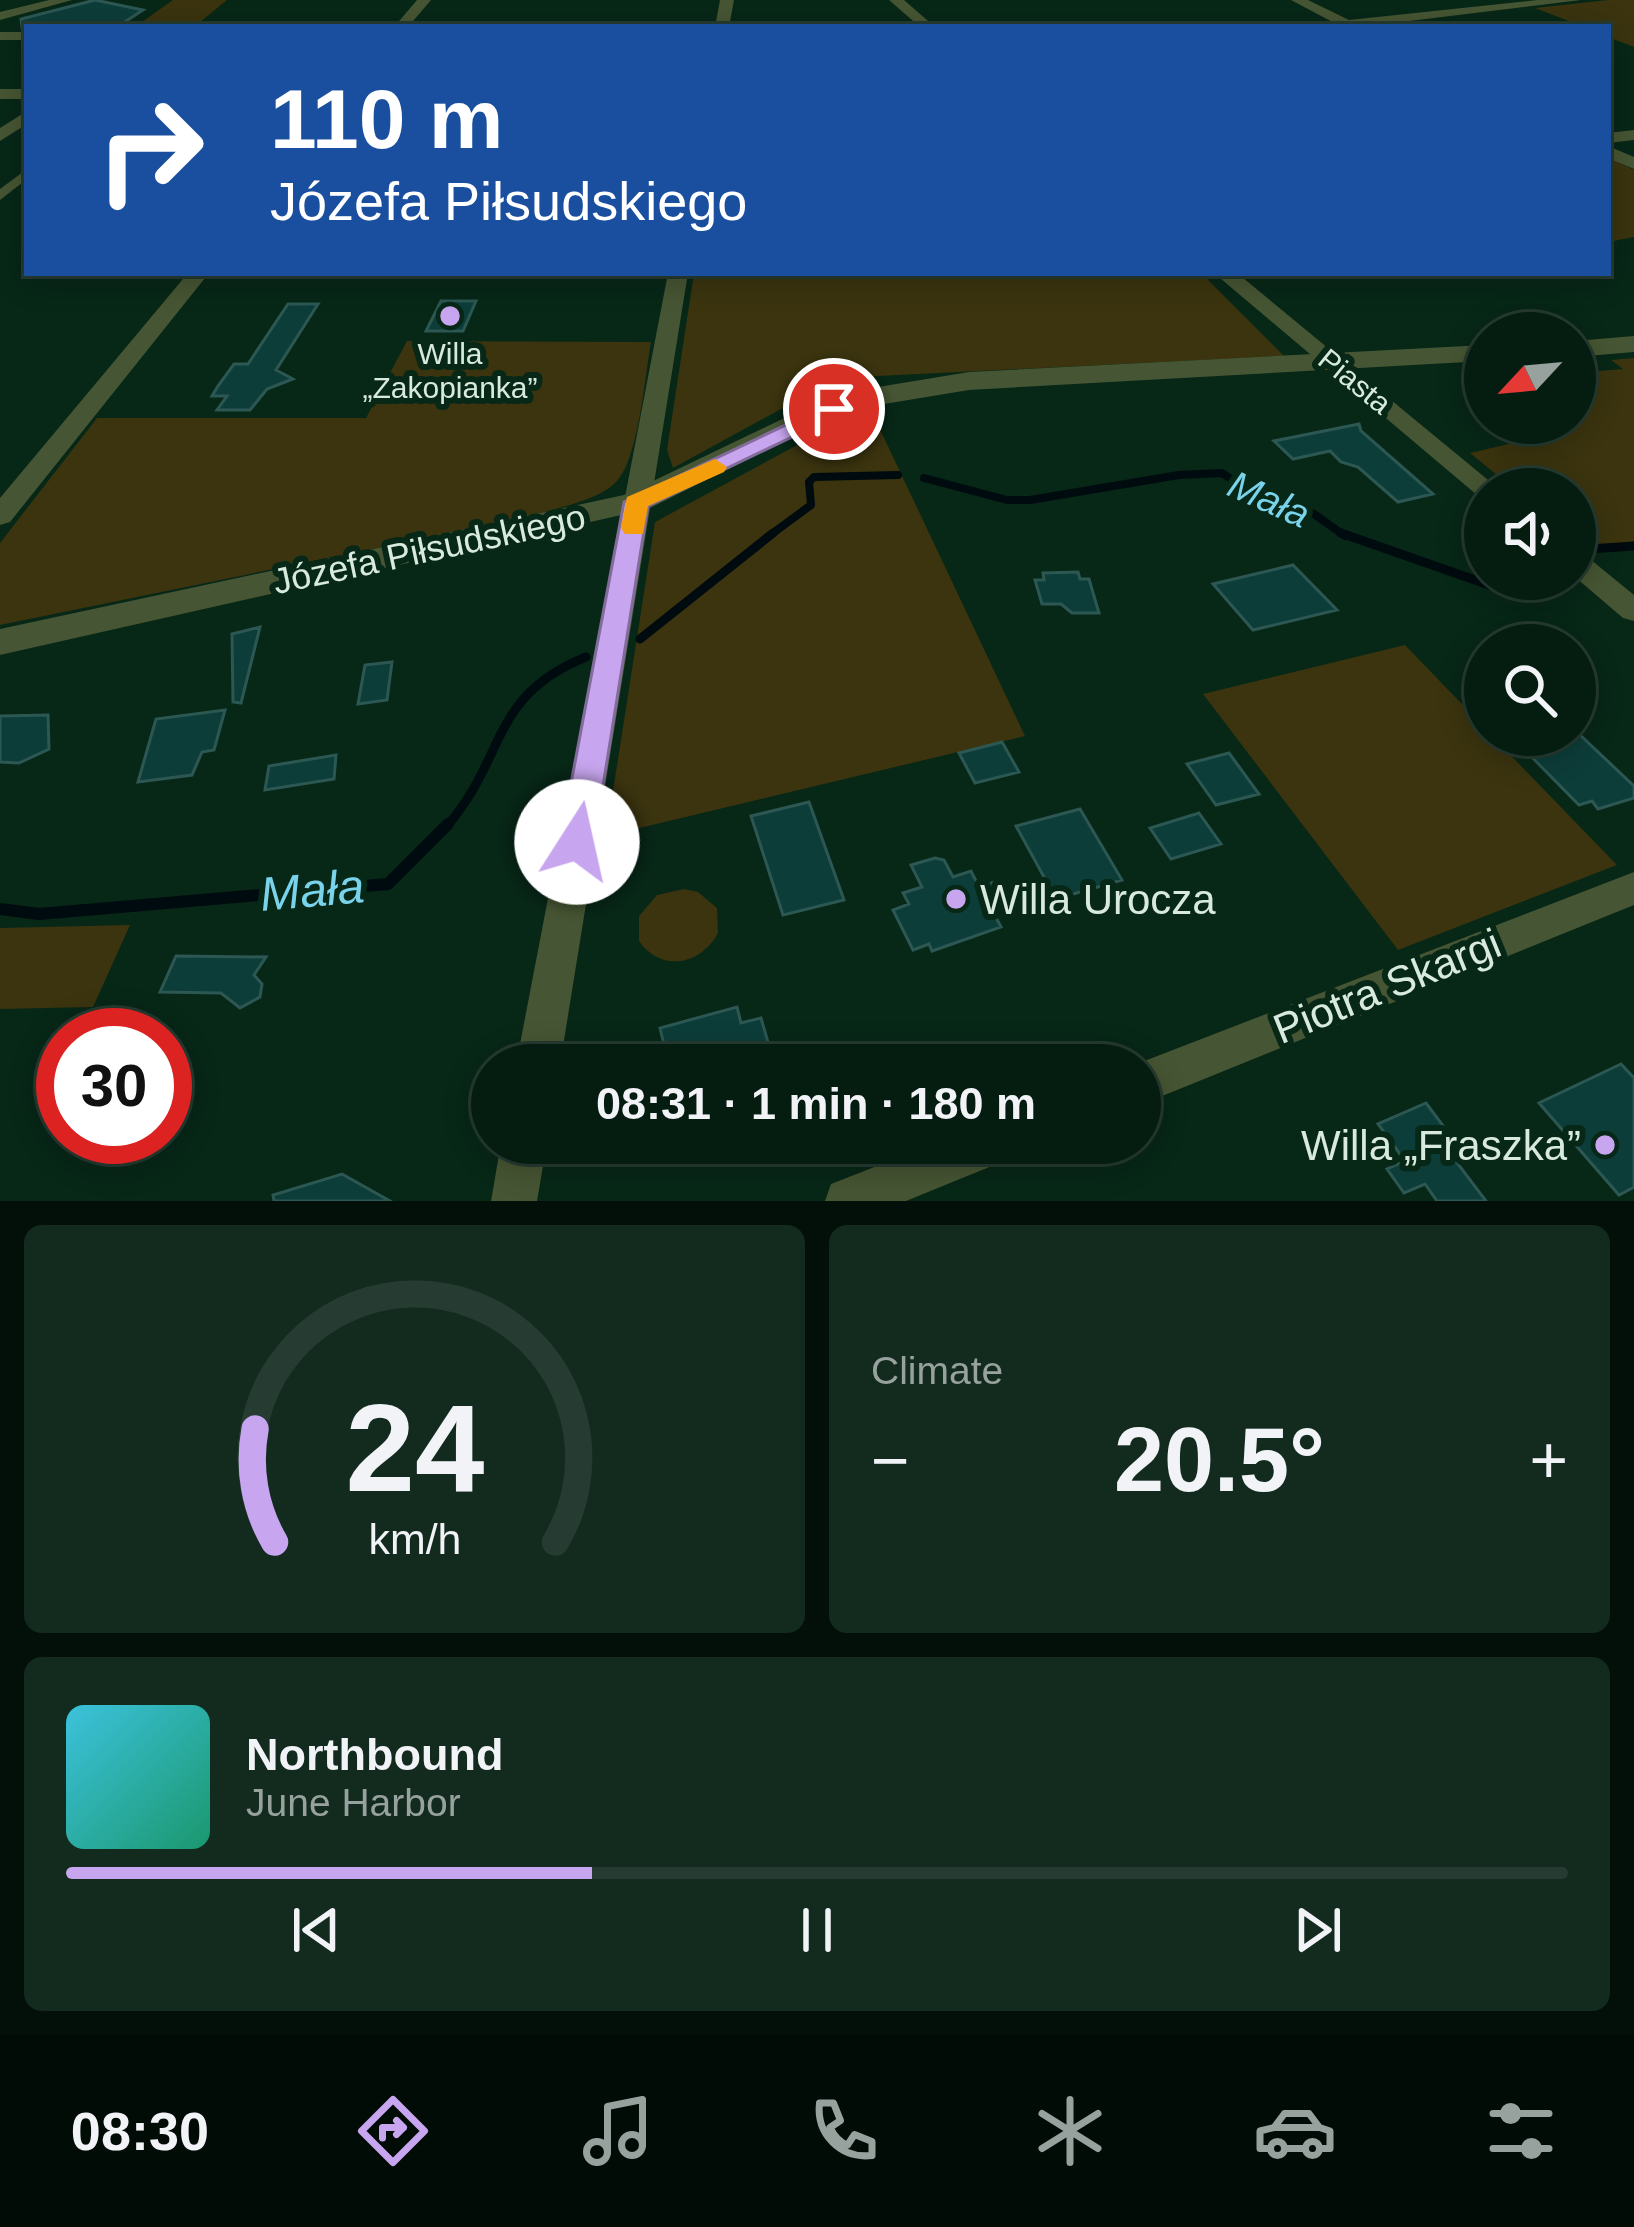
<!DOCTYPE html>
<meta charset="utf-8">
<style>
:root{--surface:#051d11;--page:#132a1f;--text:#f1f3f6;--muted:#97a29f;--line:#263b31;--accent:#c8a6ef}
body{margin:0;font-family:Arial,sans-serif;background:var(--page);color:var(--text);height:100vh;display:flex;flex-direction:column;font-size:45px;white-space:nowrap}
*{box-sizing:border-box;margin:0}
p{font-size:39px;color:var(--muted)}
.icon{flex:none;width:66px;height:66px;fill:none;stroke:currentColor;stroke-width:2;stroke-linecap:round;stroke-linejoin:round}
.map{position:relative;height:1201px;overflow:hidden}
.drawer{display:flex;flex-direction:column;gap:24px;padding:24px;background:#031009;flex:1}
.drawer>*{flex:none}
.banner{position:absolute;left:24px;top:24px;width:1587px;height:252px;border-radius:0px;box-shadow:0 6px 30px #0003,0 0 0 3px var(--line);background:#1a4fa0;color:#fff;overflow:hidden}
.needle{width:78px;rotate:244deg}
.tools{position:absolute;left:1464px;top:312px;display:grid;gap:24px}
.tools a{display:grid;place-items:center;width:132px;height:132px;border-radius:50%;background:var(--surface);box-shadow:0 6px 30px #0003,0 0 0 3px var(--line);font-size:60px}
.speed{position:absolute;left:36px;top:1008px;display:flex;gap:24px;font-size:60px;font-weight:700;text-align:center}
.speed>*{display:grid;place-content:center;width:156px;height:156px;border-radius:50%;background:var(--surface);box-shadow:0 6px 30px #0003,0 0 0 3px var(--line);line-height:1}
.speed .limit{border:18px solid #d22;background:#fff;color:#111}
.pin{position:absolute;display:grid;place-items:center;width:102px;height:102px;color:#fff;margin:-51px;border:6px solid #fff;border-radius:50%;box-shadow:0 3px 12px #0007}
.me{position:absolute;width:132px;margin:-66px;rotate:10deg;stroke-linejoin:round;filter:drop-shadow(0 0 9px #0008)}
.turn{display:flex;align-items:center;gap:42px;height:252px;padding:0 48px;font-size:54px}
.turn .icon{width:156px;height:156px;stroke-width:2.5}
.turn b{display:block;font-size:84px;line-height:102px}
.big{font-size:90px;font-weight:800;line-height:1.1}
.drawer .tile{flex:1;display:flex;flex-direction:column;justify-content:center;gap:18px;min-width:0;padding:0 42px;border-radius:18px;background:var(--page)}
.drawer .dial{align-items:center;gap:0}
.dial svg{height:312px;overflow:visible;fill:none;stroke:var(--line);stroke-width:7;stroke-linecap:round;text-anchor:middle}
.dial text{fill:var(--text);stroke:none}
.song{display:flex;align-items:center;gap:36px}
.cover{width:144px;height:144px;border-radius:18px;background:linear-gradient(135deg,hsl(190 70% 55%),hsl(160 70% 35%))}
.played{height:12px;border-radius:6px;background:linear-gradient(90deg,var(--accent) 35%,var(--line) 35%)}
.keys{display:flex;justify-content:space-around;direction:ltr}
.heat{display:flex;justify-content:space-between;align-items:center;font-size:66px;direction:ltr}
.drawer .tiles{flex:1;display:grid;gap:24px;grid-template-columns:1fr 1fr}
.tile:last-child{grid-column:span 2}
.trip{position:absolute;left:471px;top:1044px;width:690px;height:120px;border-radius:60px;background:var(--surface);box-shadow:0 6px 30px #0003,0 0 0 3px var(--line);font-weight:800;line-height:120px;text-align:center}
.menu{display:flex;height:192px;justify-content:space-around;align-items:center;background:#020c07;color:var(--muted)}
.menu .icon{width:84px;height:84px}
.menu .active{color:var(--accent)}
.menu b{font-size:54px;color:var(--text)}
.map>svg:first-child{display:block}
</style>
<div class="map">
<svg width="1634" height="1201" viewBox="0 0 1634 1201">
<rect width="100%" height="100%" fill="#072717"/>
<!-- green -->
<path fill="#3b340f" d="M173,0H227L194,27H135Z
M1608,0H1634V47L1608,37V27H1584L1535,8Z
M1608,157L1634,170V237L1608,242Z
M694,273H1201L1284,356L838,378L673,468L667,450Z
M407,341L651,342C645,375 639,457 617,481C598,502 553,508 528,517L0,625V543L97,418H366Z
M1634,358V544L1577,546L1575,489H1514L1470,453L1548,435L1534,423H1575V373L1623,369L1611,360Z
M869,406L1025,736L606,836L655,522Z
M1405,645L1485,728V735H1491L1617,865L1398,950L1203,694Z
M684,889L698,892L717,908L718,933C701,965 661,973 639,941V916L657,895Z
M130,925L93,1007L0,1009V928Z"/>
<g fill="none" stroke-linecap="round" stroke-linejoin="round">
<!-- stream-far2 -->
<path stroke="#000b0f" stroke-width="8" d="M924,478L1007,500H1030L1179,475L1222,473L1255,495L1314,514L1345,536
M769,536L811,505L809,482L814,477L898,475"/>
<!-- stream-far1 -->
<path stroke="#000b0f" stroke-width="9" d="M1341,533L1512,593L1529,579
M1589,549L1634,546
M640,639L773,533
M446,827C507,758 489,696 586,657"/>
<!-- stream -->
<path stroke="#000b0f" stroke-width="12" d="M0,909L39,914L388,884L448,824"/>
</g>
<!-- building -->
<path fill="#0d3d39" stroke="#2c5753" stroke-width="3" d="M95,0L143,10L117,27H22L21,19Z
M441,301H476L463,331H426Z
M288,304H318L276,370L293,379L267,389L250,410H217L227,396H212L218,386L234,364H248Z
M1359,424L1361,431L1433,494L1398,502L1358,467L1341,462L1330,451L1293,459L1274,441Z
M1293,565L1337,610L1253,630L1213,584Z
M1078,572L1080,579H1089L1099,613H1072L1061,604H1042L1035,580H1044L1043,573Z
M260,627L241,703L233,702L232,634Z
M392,662L387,700L358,704L365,665Z
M225,710L214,750L202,752L192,775L138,782L156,719Z
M48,715L49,749L19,763L0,762V716Z
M1510,735H1580L1634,786V798L1598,809L1592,801L1579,805Z
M1002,742L1019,772L975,783L959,753Z
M1229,753L1259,794L1216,805L1187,764Z
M336,755L334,779L265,790L269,766Z
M809,802L844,900L783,915L751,816Z
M1080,809L1122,880L1056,899L1016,826Z
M1199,813L1221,844L1171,859L1150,828Z
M935,858L944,860L953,877L971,871L979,887L997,881L1009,904L992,910L1001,927L932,951L929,944L913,950L893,910L909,904L903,893L922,887L911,865Z
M176,956L266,957L254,975L262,984L260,997L240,1008L221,993L160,992Z
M737,1007L741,1023L761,1018L770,1049L750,1056L753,1065H669L660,1028Z
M1621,1064L1634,1078V1187L1619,1195L1539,1103Z
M1426,1103L1444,1127L1433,1131L1486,1201H1437L1425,1184L1404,1193L1387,1169L1405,1161L1378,1124Z
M342,1174L390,1201H274L273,1195Z"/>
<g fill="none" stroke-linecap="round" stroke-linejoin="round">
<!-- pedestrian -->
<path fill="#465533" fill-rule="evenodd" d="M27,169V179L0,200V189Z"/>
<!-- minor -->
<path fill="#465533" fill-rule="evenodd" d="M49,0H72L0,20V12Z
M417,0H431L408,27H394Z
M720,0H734L729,27H715Z
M889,0H904L935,27H920Z
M1291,0H1308L1349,20L1537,0H1581L1360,27H1342Z
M0,32H27V40H0Z
M0,89H27V99H0Z
M27,111V124L0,141V128Z
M1634,130V140L1608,143V133Z
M1608,146L1634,157V169L1608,158Z
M188,273H209L10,522L0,525V498Z
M668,273H688L560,1065H516Z
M1214,273H1237L1499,489H1485V497L1477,495Z
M1575,553L1585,555L1634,595V621L1623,618L1575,577Z
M1634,872V905L1140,1105V1065H1134Z
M501,1143H547L537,1201H491Z
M936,1143H1016L1009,1159L906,1201H825L831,1184Z"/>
<!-- tertiary -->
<path fill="#465533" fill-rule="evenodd" d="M1634,336V352L1575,357V341Z
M1485,345V361L969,390L866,407L819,424L648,509L0,655V629L624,495L797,412L860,390L969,372Z"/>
</g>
<!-- route -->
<path fill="#c8a6ef" stroke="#826c9b" stroke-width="3" d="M834,402L845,409L842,413L648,506L594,842L589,851L577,855L565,851L560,842L624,502Z"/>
<!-- slow -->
<path fill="#f59e0b" d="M715,459L727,467L724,472L648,506L643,534H625L621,528L627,497Z"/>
<!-- markers -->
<g fill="#c8a6ef" stroke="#072717" stroke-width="4.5">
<circle cx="450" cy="316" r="12"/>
<circle cx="956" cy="899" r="12"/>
<circle cx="1605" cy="1145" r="12"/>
</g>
<g text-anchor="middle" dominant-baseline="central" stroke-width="12" stroke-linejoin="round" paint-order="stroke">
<!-- far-poi labels -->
<g font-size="30" fill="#d8eade" stroke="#072717">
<text x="450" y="353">Willa<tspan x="450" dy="34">„Zakopianka”</tspan></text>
</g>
<!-- far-street labels -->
<g font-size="30" fill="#d8eade" stroke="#072717">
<text transform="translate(1355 381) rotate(39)">Piasta</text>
</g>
<!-- street labels -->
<g font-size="36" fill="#d8eade" stroke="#072717">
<text transform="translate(429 549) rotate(-12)">Józefa Piłsudskiego</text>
</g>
<!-- water labels -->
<g font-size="39" font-style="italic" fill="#79d3ea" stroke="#072717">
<text transform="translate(1269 499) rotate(24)">Mała</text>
</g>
<!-- near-poi labels -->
<g font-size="42" fill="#d8eade" stroke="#072717" text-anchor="start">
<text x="980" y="899">Willa Urocza</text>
<text x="1581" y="1145" text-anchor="end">Willa „Fraszka”</text>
</g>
<!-- near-street labels -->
<g font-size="42" fill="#d8eade" stroke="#072717">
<text transform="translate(1387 986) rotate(-22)">Piotra Skargi</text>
</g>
<!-- near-water labels -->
<g font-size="48" font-style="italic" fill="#79d3ea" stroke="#072717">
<text transform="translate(312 890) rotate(-5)">Mała</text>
</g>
</g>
</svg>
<div class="tools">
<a><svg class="needle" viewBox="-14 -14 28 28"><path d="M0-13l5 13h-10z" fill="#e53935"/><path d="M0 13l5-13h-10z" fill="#97a29f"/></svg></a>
<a><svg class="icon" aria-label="sound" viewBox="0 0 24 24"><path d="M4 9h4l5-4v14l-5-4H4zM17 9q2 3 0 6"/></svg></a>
<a><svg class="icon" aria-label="search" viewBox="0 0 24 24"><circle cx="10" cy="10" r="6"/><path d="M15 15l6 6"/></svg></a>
</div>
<div class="speed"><div class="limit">30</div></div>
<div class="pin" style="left:834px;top:409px;background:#d93025"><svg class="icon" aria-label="arrive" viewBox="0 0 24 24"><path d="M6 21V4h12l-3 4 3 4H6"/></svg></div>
<svg class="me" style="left:577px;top:842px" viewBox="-20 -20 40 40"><circle r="19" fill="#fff"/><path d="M0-13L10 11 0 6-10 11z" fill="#c8a6ef"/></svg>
<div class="trip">08:31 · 1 min · 180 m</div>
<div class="banner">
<div class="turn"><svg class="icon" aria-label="right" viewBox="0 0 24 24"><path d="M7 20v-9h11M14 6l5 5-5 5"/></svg><div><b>110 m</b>Józefa Piłsudskiego</div></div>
</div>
</div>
<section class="drawer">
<div class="tiles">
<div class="tile dial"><svg viewBox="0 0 100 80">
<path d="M14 69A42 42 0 1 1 86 69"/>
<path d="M14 69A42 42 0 0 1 9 40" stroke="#c8a6ef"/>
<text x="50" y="56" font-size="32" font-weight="700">24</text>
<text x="50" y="72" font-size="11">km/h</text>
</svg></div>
<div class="tile"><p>Climate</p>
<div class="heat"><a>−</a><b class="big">20.5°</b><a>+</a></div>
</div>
<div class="tile">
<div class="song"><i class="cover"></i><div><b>Northbound</b><p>June Harbor</p></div></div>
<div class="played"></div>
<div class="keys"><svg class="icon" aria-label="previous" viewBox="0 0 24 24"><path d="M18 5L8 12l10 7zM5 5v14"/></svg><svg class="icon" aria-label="pause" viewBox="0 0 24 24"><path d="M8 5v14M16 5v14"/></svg><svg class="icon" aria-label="next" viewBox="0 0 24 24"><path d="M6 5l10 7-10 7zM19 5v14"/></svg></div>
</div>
</div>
</section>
<nav class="menu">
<b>08:30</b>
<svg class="icon active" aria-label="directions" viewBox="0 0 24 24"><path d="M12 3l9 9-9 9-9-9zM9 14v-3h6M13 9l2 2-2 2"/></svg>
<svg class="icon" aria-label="music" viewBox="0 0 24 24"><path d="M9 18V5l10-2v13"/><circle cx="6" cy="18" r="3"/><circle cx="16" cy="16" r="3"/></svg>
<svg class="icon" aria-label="phone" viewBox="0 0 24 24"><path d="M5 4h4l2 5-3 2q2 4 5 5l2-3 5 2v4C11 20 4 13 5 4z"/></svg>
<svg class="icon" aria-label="climate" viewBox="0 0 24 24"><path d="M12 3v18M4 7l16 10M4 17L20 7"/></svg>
<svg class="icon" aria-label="car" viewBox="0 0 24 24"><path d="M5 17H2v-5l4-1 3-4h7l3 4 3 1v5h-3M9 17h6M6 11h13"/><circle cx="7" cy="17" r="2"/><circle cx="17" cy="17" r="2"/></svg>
<svg class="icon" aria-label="filters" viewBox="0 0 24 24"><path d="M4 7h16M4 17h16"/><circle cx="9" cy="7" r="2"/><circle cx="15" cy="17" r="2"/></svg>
</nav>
